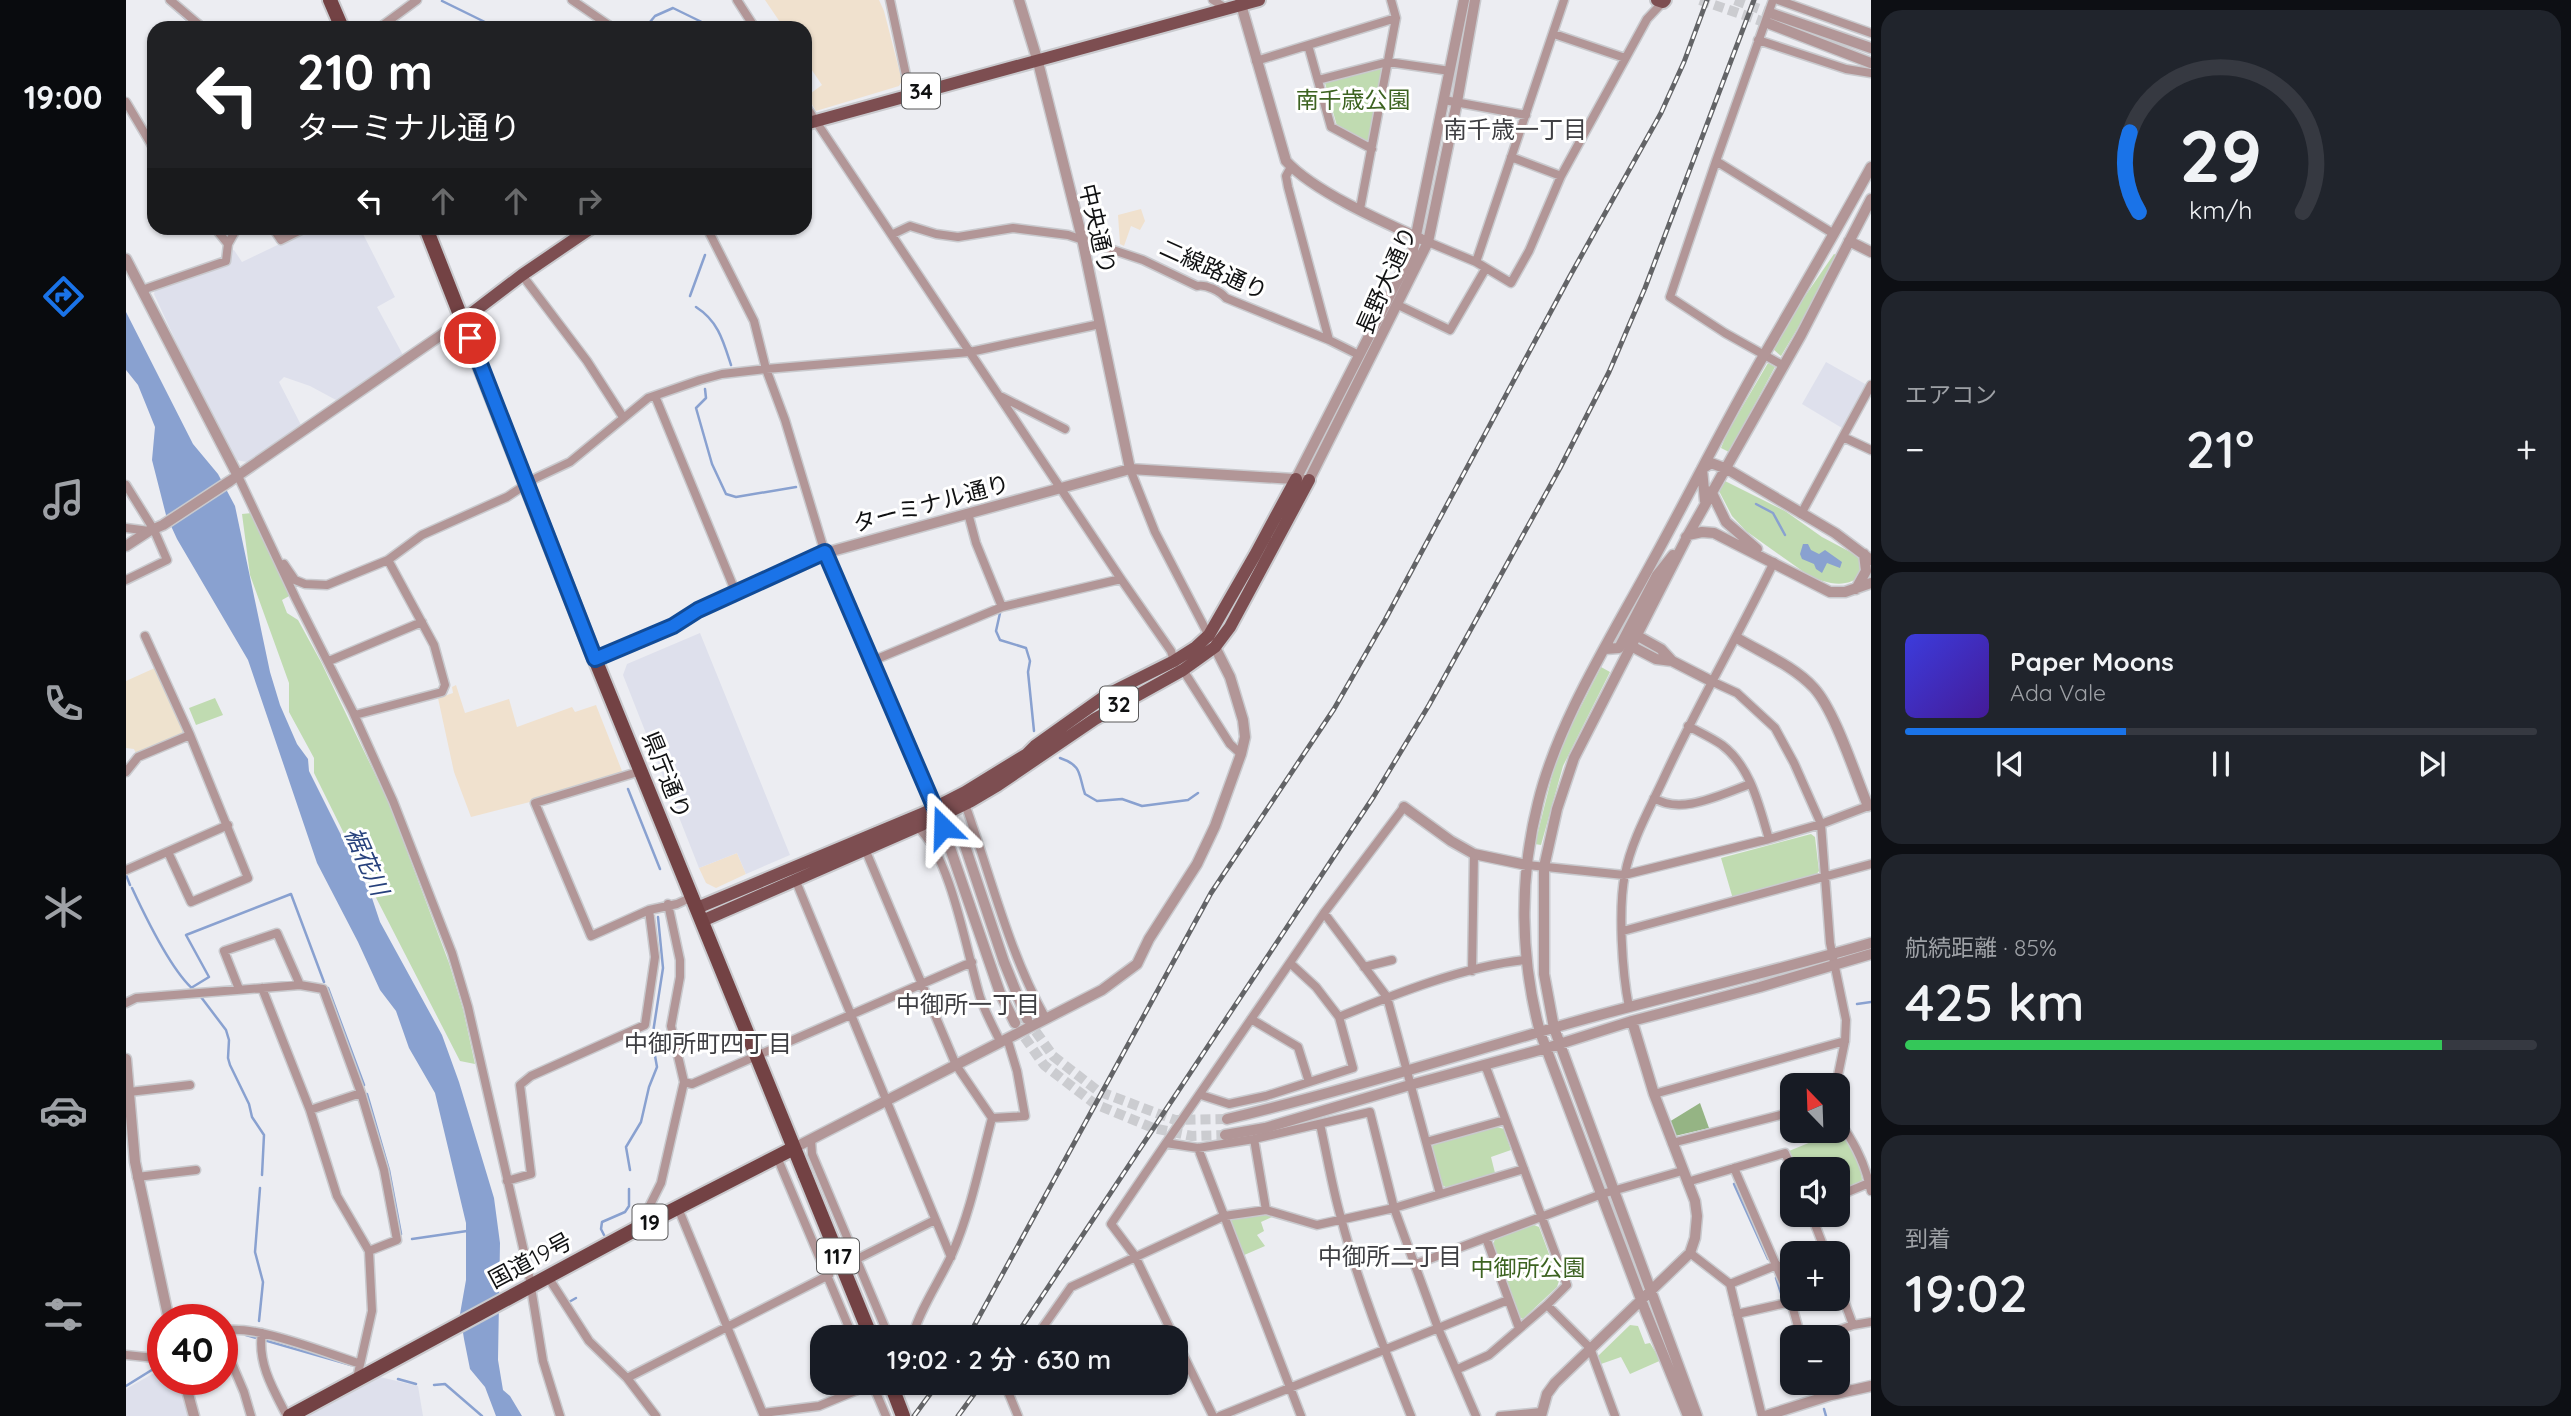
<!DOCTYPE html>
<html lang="ja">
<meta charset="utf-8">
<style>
:root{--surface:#171b24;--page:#20242c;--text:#f1f3f6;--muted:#9ea1a6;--line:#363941;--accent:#1a73e8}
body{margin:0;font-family:Quicksand,"Noto Sans JP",sans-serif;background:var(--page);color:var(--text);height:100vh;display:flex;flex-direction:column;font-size:26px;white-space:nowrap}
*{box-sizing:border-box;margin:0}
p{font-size:23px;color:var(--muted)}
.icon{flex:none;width:38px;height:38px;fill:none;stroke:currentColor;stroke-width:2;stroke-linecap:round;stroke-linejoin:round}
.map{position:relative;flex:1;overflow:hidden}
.side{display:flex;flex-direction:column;gap:10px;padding:10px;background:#0d0f14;width:700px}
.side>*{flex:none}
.hud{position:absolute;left:21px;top:21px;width:665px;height:214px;border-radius:21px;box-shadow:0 2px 5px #0004;background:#202124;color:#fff;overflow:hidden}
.needle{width:46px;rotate:337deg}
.fabs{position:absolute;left:1654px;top:1073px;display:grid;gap:14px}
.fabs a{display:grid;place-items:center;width:70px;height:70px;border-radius:14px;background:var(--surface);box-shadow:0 2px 5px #0004;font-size:35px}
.speed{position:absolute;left:21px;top:1304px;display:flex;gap:14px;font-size:35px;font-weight:700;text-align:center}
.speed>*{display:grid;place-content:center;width:91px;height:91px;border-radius:50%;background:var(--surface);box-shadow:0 2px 5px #0004;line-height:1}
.speed .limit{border:10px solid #d22;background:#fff;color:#111}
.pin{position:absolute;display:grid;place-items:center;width:60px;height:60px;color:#fff;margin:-30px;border:4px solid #fff;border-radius:50%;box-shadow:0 2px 7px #0007}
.me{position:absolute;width:77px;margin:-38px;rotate:338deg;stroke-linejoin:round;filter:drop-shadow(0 0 5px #0008)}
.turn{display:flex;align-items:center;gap:24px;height:147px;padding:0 35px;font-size:32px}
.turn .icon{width:91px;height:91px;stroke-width:2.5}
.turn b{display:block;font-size:49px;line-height:60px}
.lanes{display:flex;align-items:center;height:66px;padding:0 35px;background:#0003;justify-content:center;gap:35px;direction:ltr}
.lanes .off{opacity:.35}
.big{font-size:52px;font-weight:600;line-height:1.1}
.side .card{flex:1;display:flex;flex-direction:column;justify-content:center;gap:10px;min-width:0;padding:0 24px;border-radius:21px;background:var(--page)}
.side .dial{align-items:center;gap:0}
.dial svg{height:182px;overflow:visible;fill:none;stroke:var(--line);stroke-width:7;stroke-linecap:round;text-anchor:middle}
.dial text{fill:var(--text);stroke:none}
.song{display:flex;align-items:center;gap:21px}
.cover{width:84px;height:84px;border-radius:10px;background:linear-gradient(135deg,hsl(240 70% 55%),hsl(260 70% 35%))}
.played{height:7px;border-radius:4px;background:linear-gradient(90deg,var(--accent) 35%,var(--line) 35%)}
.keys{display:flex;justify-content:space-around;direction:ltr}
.heat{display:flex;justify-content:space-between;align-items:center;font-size:38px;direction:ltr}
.charge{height:10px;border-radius:5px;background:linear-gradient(90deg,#34c759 85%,var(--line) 0)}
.trip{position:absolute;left:684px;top:1325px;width:378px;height:70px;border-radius:21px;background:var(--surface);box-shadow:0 2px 5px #0004;font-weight:600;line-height:70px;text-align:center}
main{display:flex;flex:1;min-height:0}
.dock{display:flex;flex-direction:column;width:126px;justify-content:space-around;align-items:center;background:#090b0e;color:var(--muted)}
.dock .icon{width:49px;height:49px}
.dock .on{color:var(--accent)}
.dock b{font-size:32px;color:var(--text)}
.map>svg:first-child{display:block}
</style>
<main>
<nav class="dock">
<b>19:00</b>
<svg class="icon on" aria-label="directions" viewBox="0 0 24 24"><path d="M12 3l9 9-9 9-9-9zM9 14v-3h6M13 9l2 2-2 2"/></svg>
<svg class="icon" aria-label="music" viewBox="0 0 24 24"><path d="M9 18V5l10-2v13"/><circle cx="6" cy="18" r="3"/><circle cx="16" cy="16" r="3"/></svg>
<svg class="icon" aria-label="phone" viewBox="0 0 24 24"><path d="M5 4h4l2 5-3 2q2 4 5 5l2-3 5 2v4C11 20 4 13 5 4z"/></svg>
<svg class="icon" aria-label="climate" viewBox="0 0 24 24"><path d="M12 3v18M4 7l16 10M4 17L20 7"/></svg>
<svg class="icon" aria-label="car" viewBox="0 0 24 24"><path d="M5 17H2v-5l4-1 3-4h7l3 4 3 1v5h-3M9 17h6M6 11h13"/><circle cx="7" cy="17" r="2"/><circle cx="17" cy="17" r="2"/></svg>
<svg class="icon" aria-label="filters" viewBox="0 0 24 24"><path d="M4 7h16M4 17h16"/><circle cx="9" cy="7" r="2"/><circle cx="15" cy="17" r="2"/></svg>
</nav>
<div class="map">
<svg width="1745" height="1416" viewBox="0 0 1745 1416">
<rect width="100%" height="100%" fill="#ecedf2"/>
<!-- commercial -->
<path fill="#f0e1ce" d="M639,0H753L758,11L776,81L773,86L690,111L681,96L696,85L679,60V28H658Z
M1015,209L1019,221L1014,230L1005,226L998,246L994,244L992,215Z
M330,685L339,713L383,699L391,727L446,707L449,712L470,705L496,771L493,774L416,799L345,817L328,772L312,698L327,693L326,687Z
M611,853L620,874L590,888L580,883L573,868Z"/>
<!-- built -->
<path fill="#dee0ec" d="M187,228H234L269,297L251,307L277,355L210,400L184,386L158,377L153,382L175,425L121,462L110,460L71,387L28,294L29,290L102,264L104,251L108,250L116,262Z
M1700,362L1741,385L1716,428L1676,404Z
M574,633L664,855L620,874L611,853L573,868L497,675L501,664Z
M37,1368V1379H53L62,1416H0V1389Z
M254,1377L292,1386L297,1416H180Z"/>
<!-- medical -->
<path fill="#eee2ce" d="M31,667L60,736L11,756L8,749L0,748V681Z"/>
<!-- green -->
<path fill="#c0dbb1" d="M1255,66L1259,69L1244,142L1241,144L1211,126L1199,83L1203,80Z
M1708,254L1711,255L1688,301L1655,356L1647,349L1666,315Z
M1642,363L1649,367L1603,452L1595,448L1601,433Z
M1599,481L1659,511L1696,537L1728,554L1733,559L1735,574C1722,590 1698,583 1682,575L1620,531L1606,516L1593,491Z
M126,513L165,595L156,600L161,613L172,620L195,662L263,803L323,963L337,1009L349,1064L334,1061L243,884L188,773V758L163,712V683L124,575L116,514Z
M1475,667L1484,672L1437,766L1415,845L1409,844L1428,768L1442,732Z
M89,698L97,715L70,725L63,708Z
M1685,834L1689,837L1693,871L1689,876L1607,899L1595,858Z
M1371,1127L1378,1129L1385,1150L1365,1157L1369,1173L1321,1188L1316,1185L1305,1148L1309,1143Z
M1712,1127C1724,1146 1737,1161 1736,1184L1712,1193V1169H1670L1663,1151L1685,1142L1694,1131L1712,1130Z
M1140,1213L1146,1217L1135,1222L1138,1231L1131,1235L1139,1246L1116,1256L1104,1219Z
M1408,1225L1413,1227L1433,1281L1431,1287L1397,1319L1393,1317L1367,1245L1369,1239Z
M1504,1325L1512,1326L1519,1344L1524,1343L1530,1353L1547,1355L1504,1374L1495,1357L1475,1364L1472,1356Z"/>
<!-- forest -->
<path fill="#95b484" d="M1574,1103L1583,1128L1549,1136L1543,1122Z"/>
<!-- water -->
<path fill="#89a1d0" d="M0,312L67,444L92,474L109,506L144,672L154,705L171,744L182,759L183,771L245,895L254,922L316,1035L333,1082L368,1198L374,1243L372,1360L377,1390L384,1396L396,1416H370L359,1387L344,1369L338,1339L334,1314L340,1280V1223L309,1093L283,1048L270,1011L254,990L232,942L191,863L122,660L51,539L40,515L26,460L29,427L12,385L0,370Z
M1677,544H1682L1685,550L1693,554L1699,550L1716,562L1714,568L1701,563L1696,573L1690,569L1688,564L1676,559L1674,554Z"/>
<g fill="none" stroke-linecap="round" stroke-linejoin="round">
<!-- stream -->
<path stroke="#89a1d0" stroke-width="2.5" d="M316,1L365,25L398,28
M50,10L70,28
M519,28L529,16L547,8L588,28
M564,296L579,255
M570,307C592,321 597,340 605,365
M579,389L580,398L570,408L586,464L600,494L610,497L670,487
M1630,504L1647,513L1659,535
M874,613L870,631L874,640L900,648L904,661L902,672L908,731
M934,758C957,766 952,774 959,794L971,801L996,799L1016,806L1062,800L1072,793
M502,789L534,869
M0,875L4,885
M6,888C19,916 45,971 68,990
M65,988L83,977L60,935L165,894L198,982
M202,988L238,1085
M75,997L100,1030L103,1040L102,1058L104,1065L123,1104L126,1117L138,1135L136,1175
M1731,1004L1745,1002
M241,1094L263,1170L275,1234
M504,1170L500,1147L515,1122L523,1087L531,1067L526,1039L537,968L532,917
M1608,1184L1642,1259
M478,1235L475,1229L476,1222L499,1212L503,1206V1189
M286,1239L341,1231
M1650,1278L1657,1299
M443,1302L450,1298
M133,1321L137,1282L129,1252L134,1188
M1666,1332L1667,1337
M120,1335L225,1365
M272,1379L290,1384
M1685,1382L1689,1389
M308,1385L319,1384L356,1416
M0,1386L37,1363
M1698,1409L1700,1416"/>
<!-- tertiary-tunnel -->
<path stroke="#cbccd0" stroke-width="10" stroke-dasharray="10 5" stroke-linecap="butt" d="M1574,0L1644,24
M1609,0L1647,14
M901,1019L927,1056L972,1091L1049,1120L1101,1119
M890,1025L918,1065L969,1104L1027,1128L1066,1136L1099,1135"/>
<!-- minor casing -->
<g stroke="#c9cace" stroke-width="11">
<path id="minor" d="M44,0L77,28
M446,0L487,28
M611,0L629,28
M764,0L784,94
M1087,0L1101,9
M1652,0L1745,33
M253,28L291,0
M1428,34L1499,58
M1632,40L1720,69L1745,73
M1182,45L1205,127L1246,149
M1130,61L1270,18
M1192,80L1262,62L1324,71
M1318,100L1400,115
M0,102L28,149
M679,105L995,579L1045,651L1048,661
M1385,157L1435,176
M1590,161L1647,0
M1165,167L1160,176L1162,187L1203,340L1233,355
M1234,209L1270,18L1265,0
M89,228L102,244
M147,228L155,240L179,228
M581,228L628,321L640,369L659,420L699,553L809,807
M767,234L784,226L810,234L832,237L887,228L942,235L1017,260L1071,286C1080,284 1094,291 1100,298L1203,340
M1302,242L1350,262L1385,283L1403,251L1435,176L1521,19L1537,2
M1350,262L1438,0
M396,275L461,361L497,417
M16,290L100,261L102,244L111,228
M1272,305L1324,330L1360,268
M1658,366L1599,333L1544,297L1590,161L1708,234
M529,396L610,593
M876,397L939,429
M1717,437L1745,450
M1004,469L1029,532L1084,638
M112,476L170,599L227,712L267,801L326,953L342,1007L402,1269L417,1361L434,1416
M0,485L28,530L41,560L0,580
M842,513L850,543L876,607
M1675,514L1745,385
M0,528L23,531
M158,564L169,580L179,584L201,585L262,560L296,535L381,497L410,478L444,462L522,398L574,380L596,374L640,369L844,352L974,324
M19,636L64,735L122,878L65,902L42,852
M203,661L296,622
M746,661L876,607L995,579
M1057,670L1104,744L1115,754
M1585,681L1611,693L1649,728L1668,763L1695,824L1704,943L1720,1020L1719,1041L1710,1085
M229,715L316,692L319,685L308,645L262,560
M1562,726C1573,732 1586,738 1596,745C1625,767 1633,806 1643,839
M515,771L409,803L465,936L523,910L551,904L566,897
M0,772L12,757L64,735
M1528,798C1556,816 1597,793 1625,784
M839,804C865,876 882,951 920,1019
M1278,807L1198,913L1040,1143L1072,1148L1128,1139L1244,1112L1268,1208L1312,1328L1350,1416
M791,827C825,855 841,954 854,997C859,1012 867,1027 874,1041
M739,849L830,1065L866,1118C854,1163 845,1211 826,1254C813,1282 795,1307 786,1337
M1401,865L1498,875L1643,839L1695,824L1745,805
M0,870L102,825
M669,879L825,1257
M1198,913L1261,997L1314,1194
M1497,931L1745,864
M1164,963L1190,987L1213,1017
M1238,967L1266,960
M1346,971L1348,854
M136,988L184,1110L211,1196L243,1251L246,1311L231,1378
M113,989L98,951L151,933L174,985
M0,1003L10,998L174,985L197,989L235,1093L258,1170L271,1240L243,1251
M1503,1007C1496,972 1492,908 1499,874C1505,842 1523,810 1537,780C1571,706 1612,636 1648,562
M1125,1019L1172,1047L1183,1082
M558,1082L566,1084L846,962
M3,1092L64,1085
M1528,1094L1719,1041
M1075,1095L1103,1104L1140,1096L1227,1068L1213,1017C1269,994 1339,966 1399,960
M184,1110L235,1093
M866,1118L899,1116L891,1071L881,1038
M1712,1119C1726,1140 1737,1158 1743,1183H1745
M1194,1124C1201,1155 1206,1187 1215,1218C1233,1286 1259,1351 1285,1416
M685,1139L686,1154L763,1337
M1128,1139L1140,1210
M1300,1142L1379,1120
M1040,1143L985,1224L1009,1256L1048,1337
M1546,1143L1666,1112
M1072,1148L1175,1416
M651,1157L727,1337
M1608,1168L1663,1295L1675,1337
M11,1177L70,1170
M381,1181L405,1174L394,1085L405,1076L519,1025L529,957L523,910
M1561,1182L1659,1153L1666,1169
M1712,1196L1743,1183L1745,1191
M552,1208L638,1416
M1685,1214L1700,1253
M514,1225L535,1183L558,1082L545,1026L554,977V960L542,904
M1360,1238L1393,1328
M1564,1253L1604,1284L1636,1416
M727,1261L809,1220
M1290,1264L1476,1194L1556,1171
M422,1277L463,1341L501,1378
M1604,1284L1651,1265
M1712,1284L1727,1325L1745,1322
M1421,1305L1464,1348L1489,1416
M1611,1314L1665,1302
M96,1331C126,1323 200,1353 232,1363
M136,1333C131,1363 148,1391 161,1416
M910,1337L945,1287L1098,1216L1140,1210L1191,1225L1268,1208L1398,1169
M1694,1337L1727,1325
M1050,1340L1087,1416
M0,1355L29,1358L37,1355
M96,1361L104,1359L118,1392L125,1416
M1332,1369L1363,1355L1421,1305L1441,1285L1361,1070L1357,1065
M878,1382L892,1416
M746,1383L760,1416
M637,1413L693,1406L751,1382
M530,1416L501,1378L703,1275
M1094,1416L1382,1300
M1374,1416L1415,1412"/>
</g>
<!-- tertiary casing -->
<g stroke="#c9cace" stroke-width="13">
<path id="tertiary" d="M893,0L912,62L956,238L1004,469
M1114,1L1160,161C1187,191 1257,222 1295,239
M1647,14L1745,48
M1644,24L1745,63
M1723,241L1745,252
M0,259L112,476
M1170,479L1287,250L1338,0
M1585,491L1600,522L1631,549
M1579,501L1576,469L1585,463L1601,469L1709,533L1745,560
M1560,537L1562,535L1576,532L1588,533L1704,592H1719L1745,583
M0,546L23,531L37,525L104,481L337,320
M1730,589L1740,571L1738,554
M1510,635L1535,649L1546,661
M1611,638C1636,653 1668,666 1688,688C1709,711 1729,775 1742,806
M1505,646L1530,659L1546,661L1585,681
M1479,649L1493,648L1531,575L1547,555
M469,659L547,626L572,610L699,553L1004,469L1183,480L1302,242L1331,102L1349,0
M1278,807L1325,841L1348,854L1401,865
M811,810L874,993L889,1023
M816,811L827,822L836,837L878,962L901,1019
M0,1059L9,1162L43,1320
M1101,1119C1218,1091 1332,1055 1448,1022C1547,994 1647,972 1745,943
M1099,1135L1139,1128L1284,1085L1421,1048L1506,1021L1634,987L1745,954
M668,1148L976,990L1011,964L1023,939L1071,864L1089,826L1115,754L1119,737L1117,720L1104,677L1089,647
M58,1379L68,1416
M1415,1416L1421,1394L1429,1383L1564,1253L1569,1238L1571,1216L1569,1201L1528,1094L1506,1021
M1562,1416L1519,1310L1414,1032C1394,957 1393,878 1412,803C1431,723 1486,636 1525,564C1563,495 1598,424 1638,355C1674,293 1710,231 1745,167
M1571,1416L1428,1028L1418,974V867L1431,809L1448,758L1562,535L1675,335L1745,199
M1639,1416L1705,1395L1745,1386"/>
</g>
<!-- primary casing -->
<g stroke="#c9cace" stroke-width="16">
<path id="primary" d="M1531,0L1537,2L1539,0
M679,124L1133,0
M337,320L396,275L465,228
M571,908L798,813L839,792L901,754L909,746L982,694L1048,661L1070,647L1083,635L1129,555L1170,479
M576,921L802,822L845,801L872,785L969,719L1057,670L1089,647L1104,627L1183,480"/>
</g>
<!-- trunk casing -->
<g stroke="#c9cace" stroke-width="18">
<path id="trunk" d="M204,0L216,28
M300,228L469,659L679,1175
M764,1382L777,1416
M164,1416L512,1228L668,1148"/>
</g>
<!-- minor -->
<use href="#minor" stroke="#b29697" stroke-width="8"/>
<!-- tertiary -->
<use href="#tertiary" stroke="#b29697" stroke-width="10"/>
<!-- primary -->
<use href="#primary" stroke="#7d4e51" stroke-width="12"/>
<!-- trunk -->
<use href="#trunk" stroke="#734244" stroke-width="14"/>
<!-- rail casing -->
<g stroke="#636467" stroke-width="5">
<path id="rail" d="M842,1337L1085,893L1208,709L1259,620L1444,276L1535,113L1558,62L1581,0
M889,1337L1248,796L1303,705L1434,468L1483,372L1519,288L1628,0
M788,1416L813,1382
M832,1416L857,1382"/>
</g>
<!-- rail -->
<use href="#rail" stroke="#fff" stroke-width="2.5" stroke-dasharray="8" stroke-linecap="butt"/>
<!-- trunk-bridge casing -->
<g stroke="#c9cace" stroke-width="18" stroke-linecap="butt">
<path id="trunk-bridge" d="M679,1175L745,1337"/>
</g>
<!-- trunk-bridge -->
<use href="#trunk-bridge" stroke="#734244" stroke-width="14"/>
</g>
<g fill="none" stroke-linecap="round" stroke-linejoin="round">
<!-- route casing -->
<g stroke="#114b97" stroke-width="18">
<path id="route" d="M344,338L469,659L547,626L572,610L699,552L817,827"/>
</g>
<!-- route -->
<use href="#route" stroke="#1a73e8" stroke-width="12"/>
</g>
<g text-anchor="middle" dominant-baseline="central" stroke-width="6" stroke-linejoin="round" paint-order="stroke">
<!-- shield labels -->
<g fill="#fff" stroke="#585859" stroke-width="2">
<rect x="776" y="73.5" width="38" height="35" rx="5"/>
<rect x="974" y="686.5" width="38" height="35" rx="5"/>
<rect x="506.5" y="1204.5" width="35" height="35" rx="5"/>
<rect x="691" y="1238.5" width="42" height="35" rx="5"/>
</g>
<g font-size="21" font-weight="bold" fill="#101112">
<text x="795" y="91">34</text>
<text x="993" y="704">32</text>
<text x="524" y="1222">19</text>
<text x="712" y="1256">117</text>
</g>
<!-- park labels -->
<g font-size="23" fill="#3d6321" stroke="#fff">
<text x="1227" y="99">南千歳公園</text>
<text x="1402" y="1267">中御所公園</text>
</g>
<!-- street labels -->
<g font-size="23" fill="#101112" stroke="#fff">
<text transform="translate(972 229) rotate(77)">中央通り</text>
<text transform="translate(1088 269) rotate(24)">二線路通り</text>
<text transform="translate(1260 280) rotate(-66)">長野大通り</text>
<text transform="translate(805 503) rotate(-15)">ターミナル通り</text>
<text transform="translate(541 775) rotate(68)">県庁通り</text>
<text transform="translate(404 1260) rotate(-28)">国道19号</text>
</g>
<!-- neighbourhood labels -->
<g font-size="24" fill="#3f3f43" stroke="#fff">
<text x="1389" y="129">南千歳一丁目</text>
<text x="842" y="1004">中御所一丁目</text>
<text x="582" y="1043">中御所町四丁目</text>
<text x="1264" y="1256">中御所二丁目</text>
</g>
<!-- water labels -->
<g font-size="24" font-style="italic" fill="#27417c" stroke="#fff">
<text transform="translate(241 861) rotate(66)">裾花川</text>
</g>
</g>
</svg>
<div class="fabs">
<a><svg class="needle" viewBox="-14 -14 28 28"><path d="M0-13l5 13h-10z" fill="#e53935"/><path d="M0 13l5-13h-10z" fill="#9ea1a6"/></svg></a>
<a><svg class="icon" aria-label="sound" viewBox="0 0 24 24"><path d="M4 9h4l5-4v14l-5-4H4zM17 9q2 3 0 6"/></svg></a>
<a>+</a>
<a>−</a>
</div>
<div class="speed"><div class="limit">40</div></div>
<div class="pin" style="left:344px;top:338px;background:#d93025"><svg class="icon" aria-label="arrive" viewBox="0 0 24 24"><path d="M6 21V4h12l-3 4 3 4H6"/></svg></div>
<svg class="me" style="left:817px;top:827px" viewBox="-20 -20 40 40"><path d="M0-17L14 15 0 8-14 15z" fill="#1a73e8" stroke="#fff" stroke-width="4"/></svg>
<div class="trip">19:02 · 2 分 · 630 m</div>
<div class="hud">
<div class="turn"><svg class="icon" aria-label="left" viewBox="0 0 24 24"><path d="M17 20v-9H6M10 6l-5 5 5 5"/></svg><div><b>210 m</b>ターミナル通り</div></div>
<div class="lanes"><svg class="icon" aria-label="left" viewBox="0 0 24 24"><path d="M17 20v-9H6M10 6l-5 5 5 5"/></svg><svg class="icon off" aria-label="ahead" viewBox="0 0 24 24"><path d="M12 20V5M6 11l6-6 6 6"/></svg><svg class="icon off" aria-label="ahead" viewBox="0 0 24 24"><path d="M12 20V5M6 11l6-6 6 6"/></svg><svg class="icon off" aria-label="right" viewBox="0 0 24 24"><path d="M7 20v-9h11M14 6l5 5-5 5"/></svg></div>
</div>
</div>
<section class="side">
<div class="card dial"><svg viewBox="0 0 100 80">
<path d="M14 69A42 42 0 1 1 86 69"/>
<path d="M14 69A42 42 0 0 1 10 34" stroke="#1a73e8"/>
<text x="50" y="56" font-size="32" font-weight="700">29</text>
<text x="50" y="72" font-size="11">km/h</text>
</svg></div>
<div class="card"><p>エアコン</p>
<div class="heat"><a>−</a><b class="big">21°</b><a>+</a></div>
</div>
<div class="card">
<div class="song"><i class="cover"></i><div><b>Paper Moons</b><p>Ada Vale</p></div></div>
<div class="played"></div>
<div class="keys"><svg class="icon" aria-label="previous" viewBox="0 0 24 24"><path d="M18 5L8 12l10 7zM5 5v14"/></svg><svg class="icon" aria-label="pause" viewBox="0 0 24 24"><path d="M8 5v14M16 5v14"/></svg><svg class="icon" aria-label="next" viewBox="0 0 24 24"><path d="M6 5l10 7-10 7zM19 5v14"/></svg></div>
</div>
<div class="card"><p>航続距離 · 85%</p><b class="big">425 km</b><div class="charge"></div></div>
<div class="card"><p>到着</p><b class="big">19:02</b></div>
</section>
</main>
